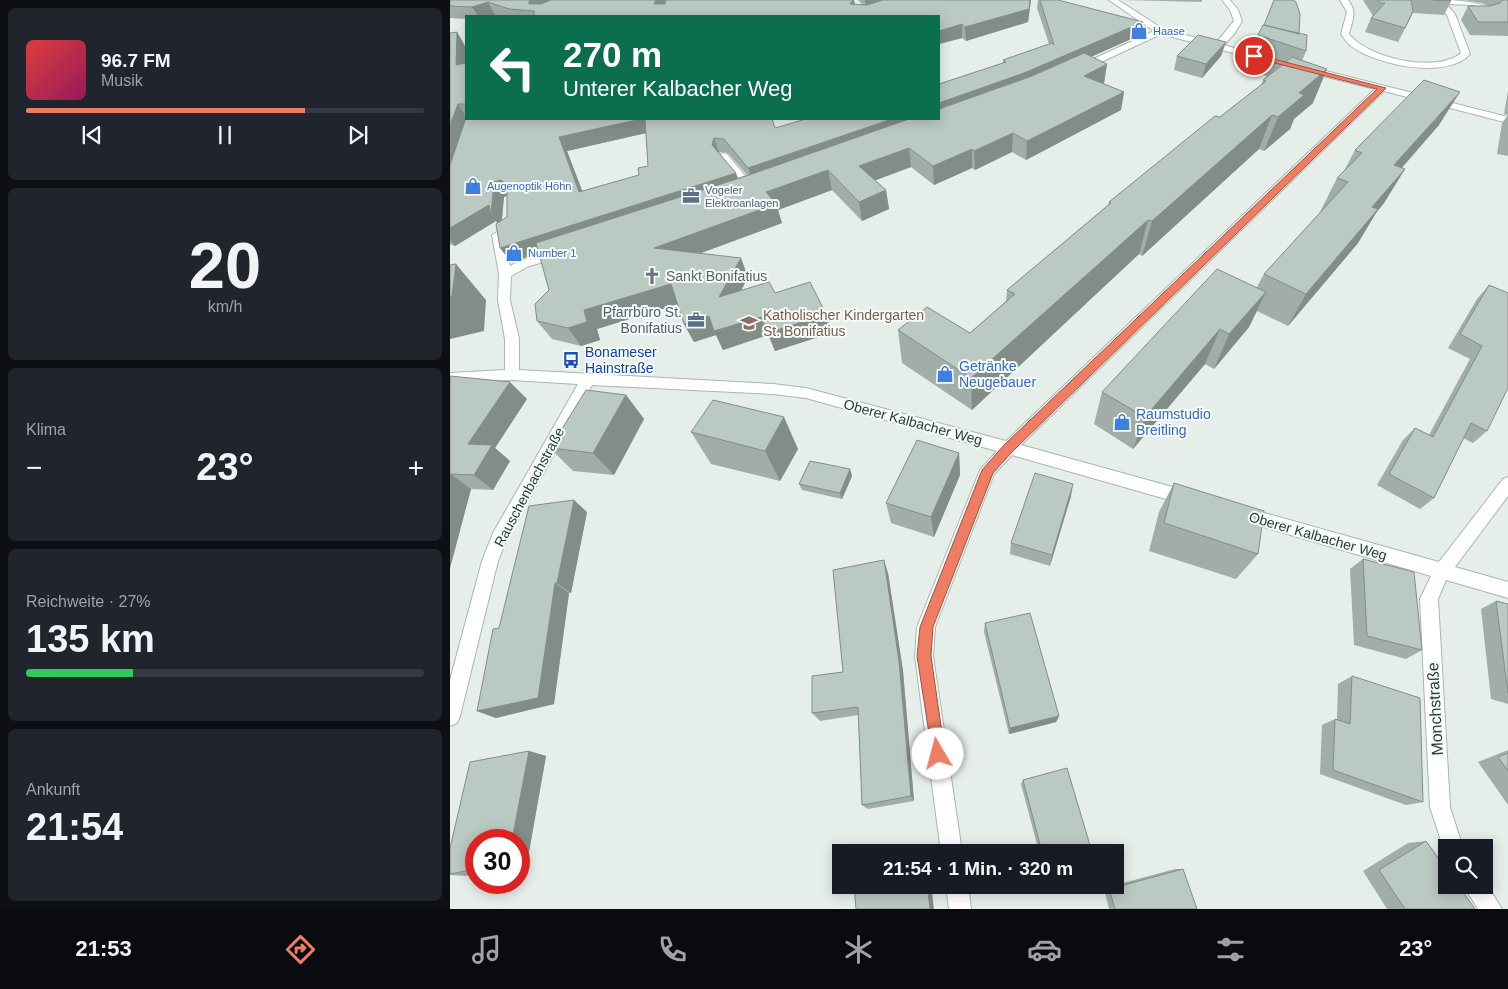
<!DOCTYPE html>
<html lang="de">
<meta charset="utf-8">
<style>
:root{--surface:#171b24;--page:#20242c;--text:#f1f3f6;--muted:#9ea1a6;--line:#363941;--accent:#ef7d63}
body{margin:0;font-family:Arial,sans-serif;background:var(--page);color:var(--text);height:100vh;display:flex;flex-direction:column;font-size:19px;white-space:nowrap}
*{box-sizing:border-box;margin:0}
p{font-size:16px;color:var(--muted)}
.icon{flex:none;width:28px;height:28px;fill:none;stroke:currentColor;stroke-width:2;stroke-linecap:round;stroke-linejoin:round}
.map{position:relative;flex:1;overflow:hidden}
.details{display:flex;flex-direction:column;gap:8px;padding:8px;background:#0d0f14;width:450px}
.details>*{flex:none}
.guide{position:absolute;left:15px;top:15px;width:475px;height:105px;border-radius:0px;box-shadow:0 2px 12px #0003;background:#0b6e4f;color:#fff;overflow:hidden}
.buttons{position:absolute;left:988px;top:839px;display:grid;gap:10px}
.buttons a{display:grid;place-items:center;width:55px;height:55px;border-radius:0px;background:var(--surface);box-shadow:0 2px 12px #0003;font-size:25px}
.speed{position:absolute;left:15px;top:829px;display:flex;gap:10px;font-size:25px;font-weight:700;text-align:center}
.speed>*{display:grid;place-content:center;width:65px;height:65px;border-radius:50%;background:var(--surface);box-shadow:0 2px 12px #0003;line-height:1}
.speed .limit{border:8px solid #d22;background:#fff;color:#111}
.pin{position:absolute;display:grid;place-items:center;width:42px;height:42px;color:#fff;margin:-21px;border:2px solid #fff;border-radius:50%;box-shadow:0 1px 5px #0007}
.me{position:absolute;width:55px;margin:-28px;rotate:352deg;stroke-linejoin:round;filter:drop-shadow(0 0 4px #0008)}
.turn{display:flex;align-items:center;gap:18px;height:105px;padding:0 15px;font-size:22px}
.turn .icon{width:65px;height:65px;stroke-width:2.5}
.turn b{display:block;font-size:35px;line-height:42px}
.big{font-size:38px;font-weight:700;line-height:1.1}
.details .widget{flex:1;display:flex;flex-direction:column;justify-content:center;gap:8px;min-width:0;padding:0 18px;border-radius:8px;background:var(--page)}
.details .dial{align-items:center;gap:0}
.dial b{font-size:65px;line-height:1}
.song{display:flex;align-items:center;gap:15px}
.cover{width:60px;height:60px;border-radius:8px;background:linear-gradient(135deg,hsl(0 70% 55%),hsl(330 70% 35%))}
.played{height:5px;border-radius:2px;background:linear-gradient(90deg,var(--accent) 70%,var(--line) 70%)}
.keys{display:flex;justify-content:space-around;direction:ltr}
.heat{display:flex;justify-content:space-between;align-items:center;font-size:28px;direction:ltr}
.charge{height:8px;border-radius:4px;background:linear-gradient(90deg,#34c759 27%,var(--line) 0)}
.trip{position:absolute;left:382px;top:844px;width:292px;height:50px;border-radius:0px;background:var(--surface);box-shadow:0 2px 12px #0003;font-weight:700;line-height:50px;text-align:center}
.tab-bar{display:flex;height:80px;justify-content:space-around;align-items:center;background:#090b0e;color:var(--muted)}
.tab-bar .icon{width:35px;height:35px}
.tab-bar .current{color:var(--accent)}
.tab-bar b{font-size:22px;color:var(--text)}
main{display:flex;flex:1;min-height:0}
.map>svg:first-child{display:block}
</style>
<main>
<section class="details">
<div class="widget">
<div class="song"><i class="cover"></i><div><b>96.7 FM</b><p>Musik</p></div></div>
<div class="played"></div>
<div class="keys"><svg class="icon" aria-label="previous" viewBox="0 0 24 24"><path d="M18 5L8 12l10 7zM5 5v14"/></svg><svg class="icon" aria-label="pause" viewBox="0 0 24 24"><path d="M8 5v14M16 5v14"/></svg><svg class="icon" aria-label="next" viewBox="0 0 24 24"><path d="M6 5l10 7-10 7zM19 5v14"/></svg></div>
</div>
<div class="widget dial"><b>20</b><p>km/h</p></div>
<div class="widget"><p>Klima</p>
<div class="heat"><a>−</a><b class="big">23°</b><a>+</a></div>
</div>
<div class="widget"><p>Reichweite · 27%</p><b class="big">135 km</b><div class="charge"></div></div>
<div class="widget"><p>Ankunft</p><b class="big">21:54</b></div>
</section>
<div class="map">
<svg width="1058" height="909" viewBox="0 0 1058 909">
<rect width="100%" height="100%" fill="#e6eeea"/>
<g fill="none" stroke-linecap="round" stroke-linejoin="round">
<!-- minor casing -->
<g stroke="#a8b6b1" stroke-width="2">
<path id="minor" d="M659,0H668L713,29L766,43L784,21L780,10L772,0H780L788,10L792,21L785,33L774,45L825,60L821,63L711,34L632,71H626V67L704,31Z
M890,0H898C908,12 902,21 899,34C918,58 986,74 1011,53L997,15L984,0C1004,0 1030,0 1045,12L1032,18L1028,16L1036,11L1024,5L996,4L1005,14L1020,54C997,80 925,65 901,46C897,43 894,38 891,34L897,12Z
M856,66L1058,117V123L934,91L571,445L737,491L743,493L745,498L743,503L737,505L562,455L544,474L485,627L483,656L512,852H491L465,656L467,627L530,470L547,451L356,398L323,394L142,385L56,541L48,561L10,716L7,723L0,726V680L32,561L43,533L128,384L62,380L0,383V373L55,370V339L48,300L49,274L42,235L54,228L60,232L54,237L60,266L69,261L108,249L114,253L112,256L77,267L61,276L60,300L69,339V370L323,384L356,388L556,441L925,89L853,71L852,69Z
M273,153L277,154L305,188L306,190L305,192H297L269,158L268,156Z
M1058,477V496L1005,567L1058,582V598L996,580L988,599L1000,807L1013,848H996V856L980,807L970,599L981,576L793,521L787,519L785,514L787,509L793,507L989,562L1053,479Z
M1034,880L1052,909H1028L1013,885H1034Z
M496,885H518L521,909H499Z"/>
</g>
<!-- minor -->
<use href="#minor" fill="#fff" fill-rule="evenodd"/>
</g>
<!-- wall -->
<path fill="#a1ada8" fill-rule="evenodd" d="M0,0L214,4L216,0H404L405,4H412L408,0H581L578,22L516,41L512,38L489,44V16H49L45,15L41,16H16V19L0,18Z
M588,0H608L693,22L690,35L641,57L657,64L654,83H653L674,92L671,110L576,160L562,152L525,170L522,168L484,185L461,167L425,180L436,190L439,209L412,221L382,190L328,210L332,223L251,253L298,277L291,291L325,293L381,333L325,351L318,335L273,350L266,335L244,342L234,324L228,304L147,329L150,340L131,346L102,339L87,321L99,290L89,253L61,262L50,248L47,223L46,221L5,246L0,244V33L7,32L15,46V63H16V119L325,128L489,119L553,63V60L599,44L587,8ZM196,133L198,166L189,175L132,191L117,151ZM269,152L278,153L297,175L288,178ZM57,196V217L52,220L54,197Z
M671,0H752V2Z
M913,0H1000L1001,1L994,15L963,13L948,42L915,32L921,18L923,16Z
M1015,0H1058V36L1020,35L1011,20L1018,6H1038L1032,3Z
M849,34L856,51L852,61L863,103L844,119L840,129L814,151L809,149L692,256L689,254L522,410L452,363L448,330L520,333L556,301L557,290L658,205L659,202L811,85L813,80L817,76L797,69L808,35Z
M727,56H771L752,78L724,70Z
M1058,91V156L1047,154L1052,123L1058,115L1054,114Z
M989,125L952,168L955,169L934,203L926,213L908,243L838,326L807,311L799,327L764,369L755,364L683,449L644,424L652,392L807,287L814,274L871,212H870L887,178L894,171L905,150Z
M1039,285L1037,431L1023,443L1013,438L984,498L970,509L927,485L953,440L965,428L979,435L1020,359L998,348L1027,299Z
M0,376L77,399L45,448L60,461L43,490L21,489L0,568Z
M176,395L194,419L164,475L123,471L100,448Z
M241,432L348,449L330,481L261,464Z
M509,453L510,475L484,537L441,523L436,503Z
M400,469L402,476L392,499L352,490L349,484Z
M724,483L808,554L786,579L699,551L709,512Z
M621,496L600,566L560,554L561,543Z
M137,512L121,593H119L104,704L46,718L27,711L49,628Z
M913,559L972,650L956,659L904,645L900,569Z
M438,573L453,671L464,801L418,809L412,805L408,715L370,721L362,713L393,672Z
M1046,601L1058,604V704L1041,699L1031,609Z
M535,623L609,716L606,722L559,734L534,632Z
M902,676L973,802L956,805L870,774L872,725L885,719H887L888,684Z
M1058,750V805L1028,762Z
M79,751L96,756L77,863L69,865V840H26V873L16,876L0,875V848Z
M573,780L642,852H589L571,784Z
M976,841L1025,909H937L913,871L958,843Z
M725,869H733L747,909H659L654,888Z"/>
<!-- shaded-wall -->
<path fill="#838d88" d="M82,0H117L86,14L79,4V1Z
M206,0H216L209,16L204,4Z
M403,0H404L406,12L400,4Z
M415,0H451L416,9Z
M580,0H581L578,22L516,41L515,27Z
M38,2L45,15L41,16H28L22,7Z
M693,22L690,35L573,87L489,117V103Z
M512,24V38L489,44V31Z
M7,32L15,46V78L6,65Z
M776,42L771,56L752,78L756,64Z
M657,64L654,83L632,94L634,76Z
M877,69L863,103L844,119L840,129L814,151L828,117L849,93Z
M674,92L671,110L576,160L577,141Z
M1010,92L989,125L924,199L944,165Z
M8,104L16,117V119L0,168V125Z
M822,115L809,149L692,256L702,221Z
M191,119H195L201,132L117,151L138,206L129,192L109,137Z
M442,119H484L303,183L298,168Z
M563,133L562,152L525,170L524,151Z
M264,138L269,152L268,159L262,145Z
M459,148L461,167L413,185L409,166Z
M522,149V168L484,185L483,166Z
M955,169L934,203L926,213L908,243L838,326L856,294L922,207Z
M378,170L382,190L328,210L332,223L213,267L204,248L316,192Z
M286,173L291,187L61,262L50,248Z
M51,180L61,194L54,197L51,228L46,221L5,246L0,240V228L44,182Z
M436,190L439,209L412,221L409,202Z
M698,220L689,254L522,410L521,378Z
M291,258L298,277L278,316L269,297Z
M6,264L36,300L34,331L0,339V296Z
M221,284L231,303L147,329L150,340L131,346L118,328L134,310Z
M816,292L799,327L764,369L779,334Z
M376,314L381,333L325,351L318,333Z
M259,316L311,317L318,335L273,350L266,335L244,342L234,324Z
M770,329L755,364L683,449L695,417Z
M60,382L77,399L45,448L60,461L43,490L24,475L18,444Z
M176,395L194,419L164,475L143,453Z
M334,417L348,449L330,481L315,451Z
M509,453L510,475L484,537L481,517Z
M400,469L402,476L392,499L390,493Z
M1,474L21,489L0,568V476Z
M623,484L621,496L600,566L602,555Z
M124,500L137,512L121,593L107,583Z
M434,560L438,573L453,671L464,801L461,796Z
M105,583L119,593L104,704L46,718L27,711Z
M609,716L606,722L559,734L560,728Z
M79,751L96,756L77,863H69V840H62Z
M477,885H481L484,909H480Z"/>
<!-- building -->
<path fill="#bbc9c3" stroke="#838d88" d="M0,0H82L79,1V4H91L101,0H206L204,4H215L216,0H403L400,4L417,5L433,0H580L579,9L515,27L512,24L489,31V16H84V11L59,9L38,2L22,7L0,6Z
M590,0H608L693,22L574,73L489,103V84L556,62L553,60L602,43L604,45Z
M824,0H844L846,2L850,14L849,34L814,25Z
M928,0H961L963,11L955,28L921,18L935,3H930Z
M983,0H1000L1001,1Z
M1053,0H1058V22H1028L1018,6H1040L1050,3Z
M813,25L857,35L856,51L808,35Z
M7,32L6,65L16,63V104H8L0,125V33Z
M748,35L776,42L756,64L727,56Z
M634,53L657,64L634,76L674,92L577,141L563,133L524,151L522,149L483,166L459,148L409,166L436,190L409,202L378,170L316,192L326,204L204,248L291,258L269,297L319,282L325,293L360,282L376,314L318,333L311,317L264,331L259,316L234,324L221,284L134,310L137,322L118,328L87,321L85,304L99,290L86,243L299,175L459,119H489V109L582,76Z
M842,57L877,69L849,93L854,95L828,117L822,115L702,221L698,220L521,378L448,330L477,307L520,333L565,294L557,290L661,203L659,202L765,116L770,117L816,81L813,80Z
M974,80L1010,92L944,165L955,169L922,207L928,209L856,294L814,274L898,182L887,178L912,153L905,150Z
M16,118L191,119L109,137L129,192L189,175L188,168L198,166L195,119H322L325,128L356,119H442L298,168L274,139L264,138L262,145L286,173L50,248L46,224L57,217V185L51,180L44,182L41,214L39,205L0,228V165Z
M6,264L2,296H0V265Z
M767,269L816,292L779,334L770,329L695,417L652,392Z
M1039,285L1058,293V388L1037,431L1021,423L984,498L939,474L965,428L983,437L1032,346L1010,334Z
M0,376L60,382L18,444L42,445L24,475L1,474L0,476Z
M136,390L176,395L143,453L100,448Z
M263,400L334,417L315,451L241,432Z
M467,440L509,453L481,517L436,503Z
M360,461L400,469L390,493L349,484Z
M585,473L623,484L602,555L561,543Z
M724,483L814,511L808,554L714,523Z
M124,500L107,583H105L88,698L27,711L43,629L49,628L79,506Z
M913,559L964,572L972,650L917,636Z
M434,560L449,661L461,796L412,805L408,707L362,713V676L393,672L383,570Z
M1046,601L1058,604V693Z
M580,613L609,716L560,728L535,623Z
M902,676L970,698L973,802L883,770L885,719L900,724Z
M79,751L62,840H26V869L0,874V848L20,762Z
M1058,753V771L1048,757Z
M617,768L642,852H592L573,780Z
M976,841L996,869V885H1008L1025,909H955L929,870Z
M472,850L473,852H461Z
M733,869L747,909H665L659,889Z
M404,885H477L480,909H406Z"/>
<!-- route -->
<path fill="#ef7d63" stroke="#9b5140" d="M804,54L936,88L563,451L543,473L483,627L481,656L495,754L493,759L488,762L483,759L467,656L470,627L532,470L555,444L927,89L801,57V54Z"/>
<!-- icons -->
<defs>
<g id="shop-bare" transform="scale(1.35)"><path d="M-5-2.5h2.3a2.7 3.5 0 0 1 5.4 0H5L5.5 6h-11ZM-1.5-2.5h3a1.5 2.3 0 0 0-3 0Z" fill="#3f7fe0" stroke="#f6faf8" stroke-width="2.5" paint-order="stroke"/></g>
<g id="office-bare" transform="scale(1.35)"><path d="M-6-3h4V-5.5h4V-3h4V5H-6ZM-1-4.5V-3h2v-1.5ZM-6 0V1H6V0Z" fill="#5c6f8a" stroke="#f6faf8" stroke-width="2.5" paint-order="stroke"/></g>
<g id="church-bare" transform="scale(1.35)"><path d="M-1.2-6h2.4v3.5h3.3v2.4h-3.3V6h-2.4V-.1h-3.3v-2.4h3.3Z" fill="#6b7280" stroke="#f6faf8" stroke-width="2.5" paint-order="stroke"/></g>
<g id="school-bare" transform="scale(1.35)"><path d="M0-5L7-2L0 1L-7-2ZM-4 1L0 2.5L4 1V4Q0 6-4 4Z" fill="#8d6e63" stroke="#f6faf8" stroke-width="2.5" paint-order="stroke"/></g>
<g id="bus-bare" transform="scale(1.35)"><path d="M-5-6H5V4H4V6H2V4H-2V6H-4V4H-5ZM-3.5-4V0h7V-4ZM-3.5 1.2v1.5H-2V1.2ZM2 1.2v1.5H3.5V1.2Z" fill="#1a4fb4" stroke="#f6faf8" stroke-width="2.5" paint-order="stroke"/></g>
</defs>
<g fill-rule="evenodd">
<use href="#shop-bare" x="689" y="31"/>
<use href="#shop-bare" x="23" y="186"/>
<use href="#office-bare" x="241" y="196"/>
<use href="#shop-bare" x="64" y="253"/>
<use href="#church-bare" x="202" y="276"/>
<use href="#office-bare" x="246" y="320"/>
<use href="#school-bare" x="299" y="323"/>
<use href="#bus-bare" x="121" y="360"/>
<use href="#shop-bare" x="495" y="374"/>
<use href="#shop-bare" x="672" y="422"/>
</g>
<g text-anchor="middle" dominant-baseline="central" stroke-width="4" stroke-linejoin="round" paint-order="stroke">
<!-- far-shop labels -->
<g font-size="11" fill="#366cbe" stroke="#f6faf8" text-anchor="start">
<text x="703" y="31">Haase</text>
<text x="37" y="186">Augenoptik Höhn</text>
<text x="78" y="253">Number 1</text>
</g>
<!-- far-service labels -->
<g font-size="11" fill="#4e5e75" stroke="#f6faf8" text-anchor="start">
<text x="255" y="190">Vogeler<tspan x="255" dy="13">Elektroanlagen</tspan></text>
</g>
<!-- worship labels -->
<g font-size="14" fill="#5b616d" stroke="#f6faf8" text-anchor="start">
<text x="216" y="276">Sankt Bonifatius</text>
</g>
<!-- service labels -->
<g font-size="14" fill="#4e5e75" stroke="#f6faf8" text-anchor="end">
<text x="232" y="312">Pfarrbüro St.<tspan x="232" dy="16">Bonifatius</tspan></text>
</g>
<!-- education labels -->
<g font-size="14" fill="#785e54" stroke="#f6faf8" text-anchor="start">
<text x="313" y="315">Katholischer Kindergarten<tspan x="313" dy="16">St. Bonifatius</tspan></text>
</g>
<!-- transit labels -->
<g font-size="14" fill="#164399" stroke="#f6faf8" text-anchor="start">
<text x="135" y="352">Bonameser<tspan x="135" dy="16">Hainstraße</tspan></text>
</g>
<!-- shop labels -->
<g font-size="14" fill="#366cbe" stroke="#f6faf8" text-anchor="start">
<text x="509" y="366">Getränke<tspan x="509" dy="16">Neugebauer</tspan></text>
<text x="686" y="414">Raumstudio<tspan x="686" dy="16">Breitling</tspan></text>
</g>
<!-- street labels -->
<g font-size="14" fill="#254037" stroke="#f6faf8">
<text transform="translate(463 422) rotate(15)">Oberer Kalbacher Weg</text>
<text transform="translate(79 487) rotate(-62)">Rauschenbachstraße</text>
<text transform="translate(868 536) rotate(16)">Oberer Kalbacher Weg</text>
</g>
<!-- near-street labels -->
<g font-size="16" fill="#254037" stroke="#f6faf8">
<text transform="translate(985 709) rotate(-93)">Monchstraße</text>
</g>
</g>
</svg>
<div class="buttons">
<a><svg class="icon" aria-label="search" viewBox="0 0 24 24"><circle cx="10" cy="10" r="6"/><path d="M15 15l6 6"/></svg></a>
</div>
<div class="speed"><div class="limit">30</div></div>
<div class="pin" style="left:804px;top:56px;background:#d93025"><svg class="icon" aria-label="arrive" viewBox="0 0 24 24"><path d="M6 21V4h12l-3 4 3 4H6"/></svg></div>
<svg class="me" style="left:488px;top:754px" viewBox="-20 -20 40 40"><circle r="19" fill="#fff"/><path d="M0-13L10 11 0 6-10 11z" fill="#ef7d63"/></svg>
<div class="trip">21:54 · 1 Min. · 320 m</div>
<div class="guide">
<div class="turn"><svg class="icon" aria-label="left" viewBox="0 0 24 24"><path d="M17 20v-9H6M10 6l-5 5 5 5"/></svg><div><b>270 m</b>Unterer Kalbacher Weg</div></div>
</div>
</div>
</main>
<nav class="tab-bar">
<b>21:53</b>
<svg class="icon current" aria-label="directions" viewBox="0 0 24 24"><path d="M12 3l9 9-9 9-9-9zM9 14v-3h6M13 9l2 2-2 2"/></svg>
<svg class="icon" aria-label="music" viewBox="0 0 24 24"><path d="M9 18V5l10-2v13"/><circle cx="6" cy="18" r="3"/><circle cx="16" cy="16" r="3"/></svg>
<svg class="icon" aria-label="phone" viewBox="0 0 24 24"><path d="M5 4h4l2 5-3 2q2 4 5 5l2-3 5 2v4C11 20 4 13 5 4z"/></svg>
<svg class="icon" aria-label="climate" viewBox="0 0 24 24"><path d="M12 3v18M4 7l16 10M4 17L20 7"/></svg>
<svg class="icon" aria-label="car" viewBox="0 0 24 24"><path d="M5 17H2v-5l4-1 3-4h7l3 4 3 1v5h-3M9 17h6M6 11h13"/><circle cx="7" cy="17" r="2"/><circle cx="17" cy="17" r="2"/></svg>
<svg class="icon" aria-label="filters" viewBox="0 0 24 24"><path d="M4 7h16M4 17h16"/><circle cx="9" cy="7" r="2"/><circle cx="15" cy="17" r="2"/></svg>
<b>23°</b>
</nav>
